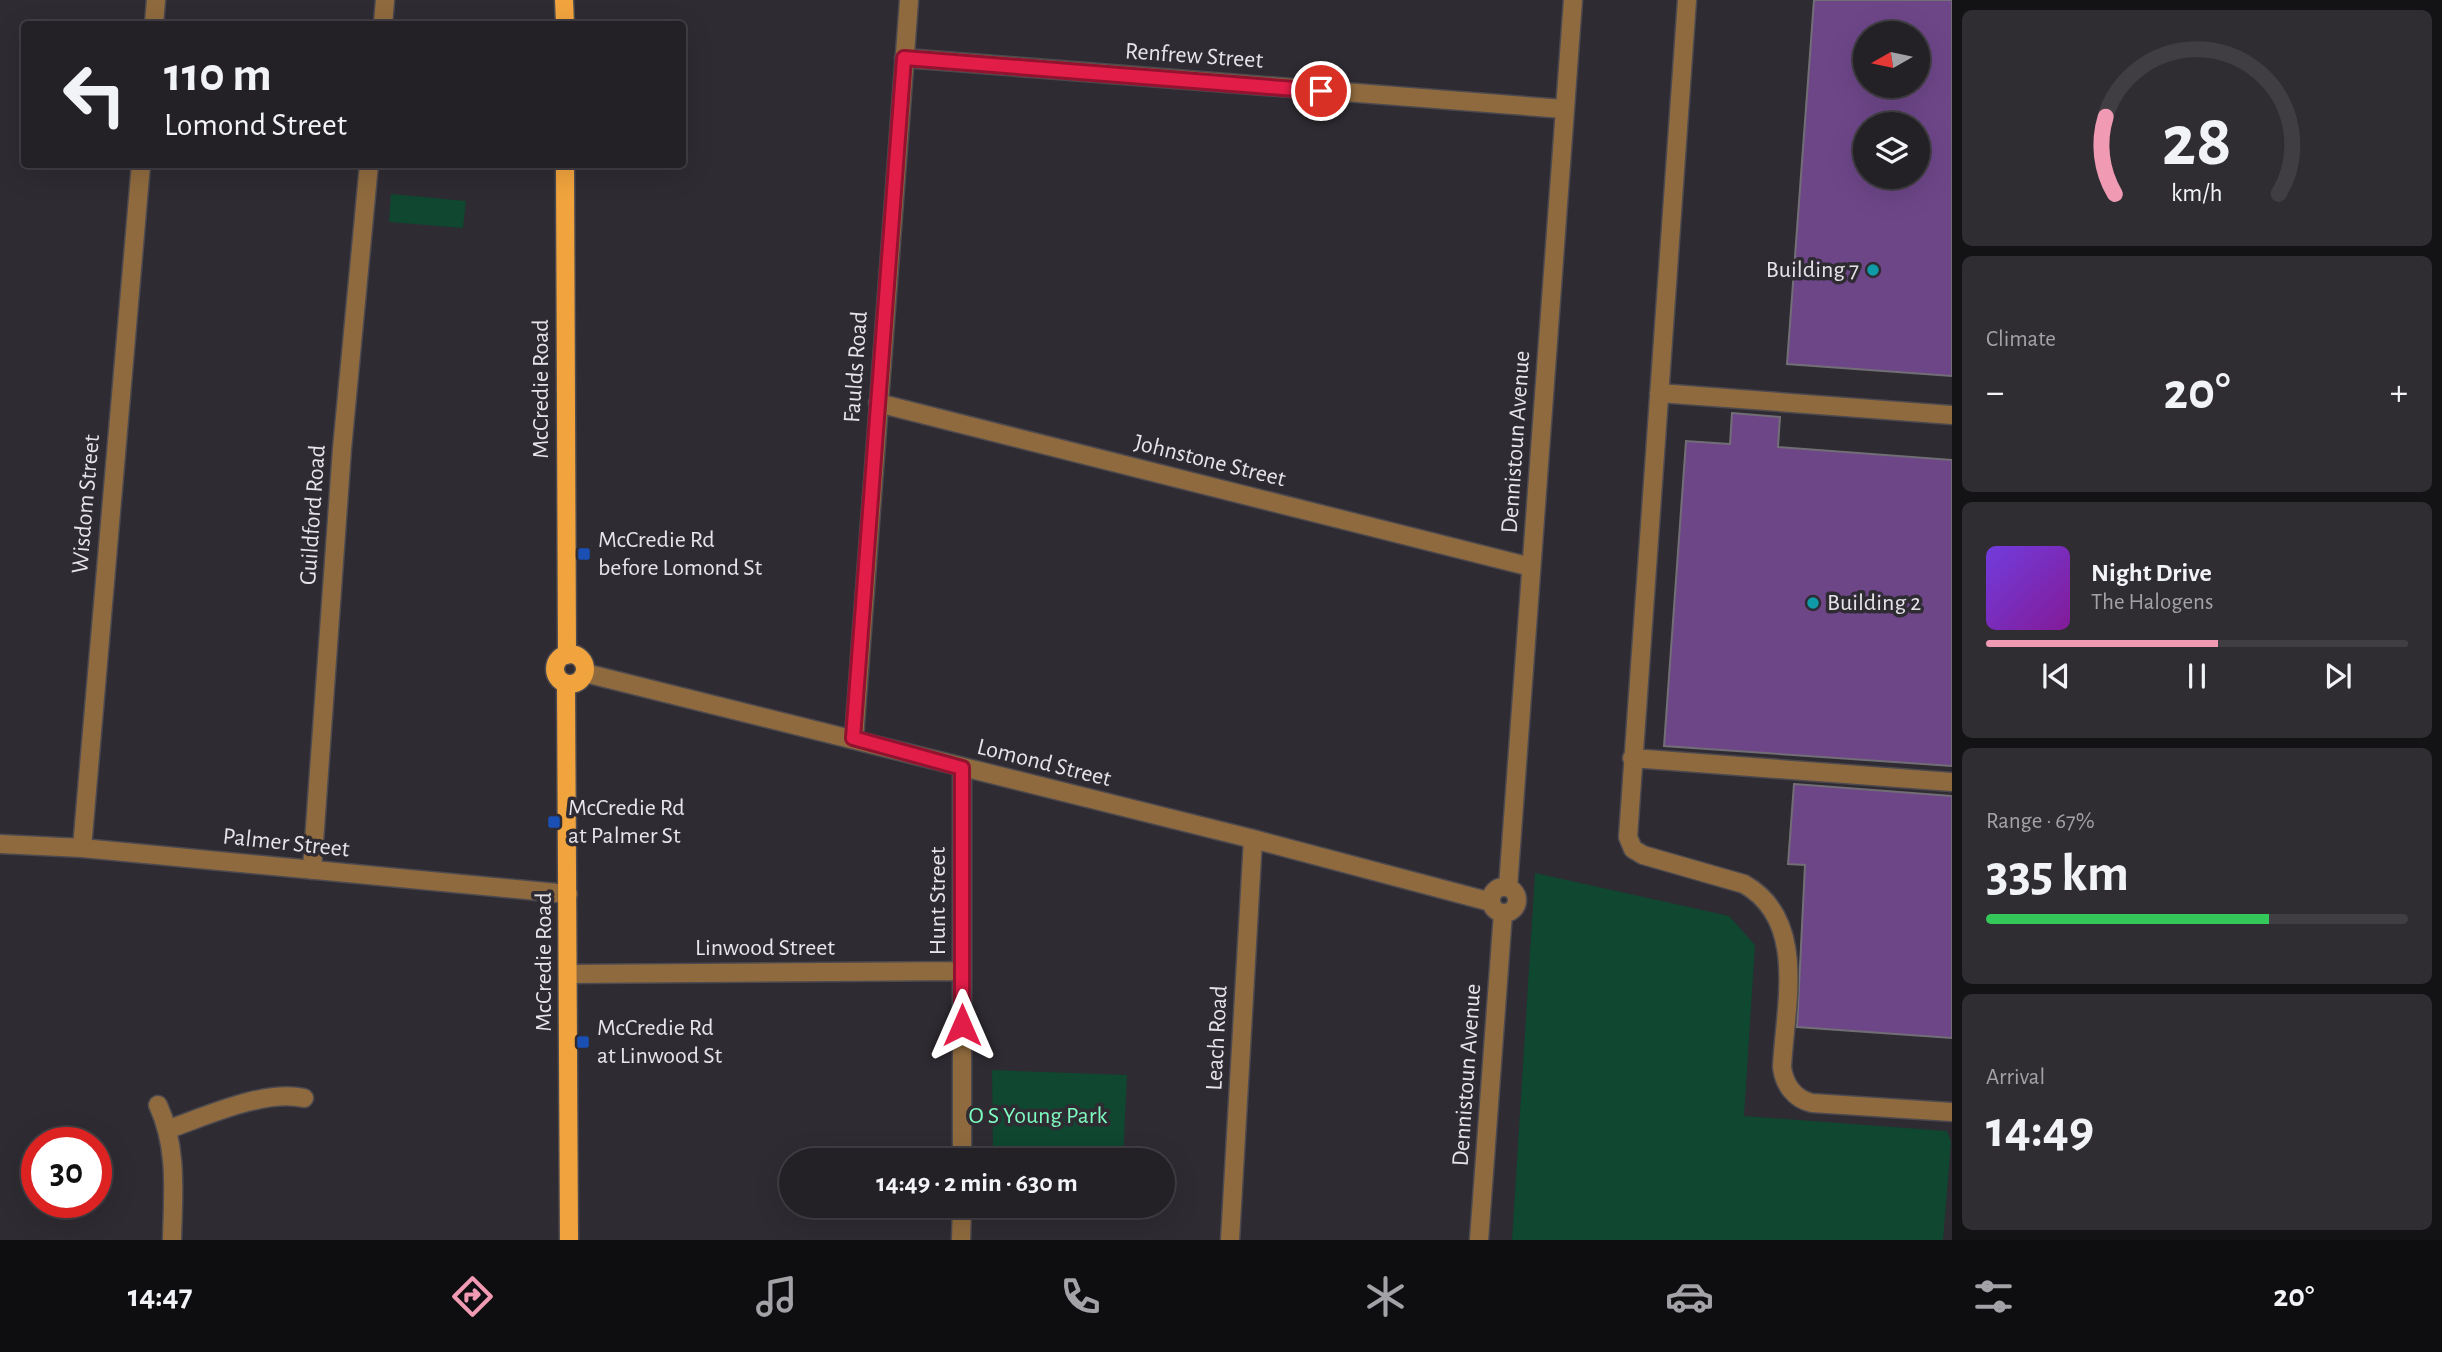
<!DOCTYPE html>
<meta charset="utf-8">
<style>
:root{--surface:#232026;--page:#2f2d32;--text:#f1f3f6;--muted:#a3a3a7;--line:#403e43;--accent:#f09ab4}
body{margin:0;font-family:"Alegreya Sans",sans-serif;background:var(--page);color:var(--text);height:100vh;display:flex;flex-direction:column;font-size:26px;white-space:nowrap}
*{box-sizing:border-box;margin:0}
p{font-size:23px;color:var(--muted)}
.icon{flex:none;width:38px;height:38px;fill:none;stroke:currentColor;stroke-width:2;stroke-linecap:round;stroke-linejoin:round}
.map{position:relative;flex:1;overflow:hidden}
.details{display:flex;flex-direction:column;gap:10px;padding:10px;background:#131215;width:490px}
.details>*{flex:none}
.hud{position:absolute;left:21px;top:21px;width:665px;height:147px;border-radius:7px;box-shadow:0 7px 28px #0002,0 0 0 2px var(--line);background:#232026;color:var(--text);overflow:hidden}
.needle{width:46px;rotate:261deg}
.fabs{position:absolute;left:1853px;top:21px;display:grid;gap:14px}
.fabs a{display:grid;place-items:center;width:77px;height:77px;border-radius:50%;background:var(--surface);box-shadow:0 7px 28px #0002,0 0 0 2px var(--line);font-size:35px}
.speed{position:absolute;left:21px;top:1127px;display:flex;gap:14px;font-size:35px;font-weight:700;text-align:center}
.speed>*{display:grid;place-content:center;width:91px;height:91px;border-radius:50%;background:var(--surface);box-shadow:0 7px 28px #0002,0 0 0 2px var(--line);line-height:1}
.speed .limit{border:10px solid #d22;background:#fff;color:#111}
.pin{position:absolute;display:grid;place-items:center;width:60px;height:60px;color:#fff;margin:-30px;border:4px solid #fff;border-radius:50%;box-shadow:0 2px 7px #0007}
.me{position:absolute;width:77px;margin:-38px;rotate:0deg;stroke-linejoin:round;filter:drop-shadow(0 0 5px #0008)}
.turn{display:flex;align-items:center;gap:24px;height:147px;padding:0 28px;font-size:32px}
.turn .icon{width:91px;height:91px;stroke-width:2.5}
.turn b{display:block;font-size:49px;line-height:60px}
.big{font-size:52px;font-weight:700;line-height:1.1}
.details .tile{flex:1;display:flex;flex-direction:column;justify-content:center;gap:10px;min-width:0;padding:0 24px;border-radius:10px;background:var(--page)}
.details .dial{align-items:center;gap:0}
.dial svg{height:182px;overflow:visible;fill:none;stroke:var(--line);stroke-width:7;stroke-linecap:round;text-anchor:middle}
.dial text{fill:var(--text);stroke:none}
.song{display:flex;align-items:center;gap:21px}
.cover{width:84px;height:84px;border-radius:10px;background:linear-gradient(135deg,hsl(260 70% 55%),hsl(290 70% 35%))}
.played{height:7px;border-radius:4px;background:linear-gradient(90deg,var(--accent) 55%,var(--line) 55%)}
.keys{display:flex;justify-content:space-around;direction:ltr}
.heat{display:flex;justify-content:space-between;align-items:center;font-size:38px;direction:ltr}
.charge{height:10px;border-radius:5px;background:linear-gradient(90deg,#34c759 67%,var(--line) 0)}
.trip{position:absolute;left:779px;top:1148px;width:396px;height:70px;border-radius:35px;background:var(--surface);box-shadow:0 7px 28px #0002,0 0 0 2px var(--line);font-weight:700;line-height:70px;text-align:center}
.menu{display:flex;height:112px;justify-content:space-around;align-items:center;background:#0e0d0f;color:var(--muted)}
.menu .icon{width:49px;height:49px}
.menu .on{color:var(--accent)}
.menu b{font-size:32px;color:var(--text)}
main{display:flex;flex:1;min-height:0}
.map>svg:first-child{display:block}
</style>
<main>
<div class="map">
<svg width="1952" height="1240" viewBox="0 0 1952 1240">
<rect width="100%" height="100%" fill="#2f2b32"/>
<!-- green -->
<path fill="#0f4730" d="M391,194L466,201L463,228L389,222Z
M1535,873L1729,916L1755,945L1744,1116L1947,1131L1951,1142L1943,1240H1512Z
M992,1070L1127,1075L1123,1160H993Z
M993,1206H1120V1215L993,1216Z"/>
<!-- building -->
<path fill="#6d4688" stroke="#726e75" stroke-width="2" fill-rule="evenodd" d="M1814,0H1952V376L1787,364ZM1866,33H1918V86H1866ZM1866,124H1918V177H1866Z
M1732,413L1780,417L1778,447L1952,460V766L1664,746L1686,441L1730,444Z
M1794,784L1952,796V1038L1797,1027L1805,865L1788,864Z"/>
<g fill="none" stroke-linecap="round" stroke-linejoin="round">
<!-- minor casing -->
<g stroke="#4c494f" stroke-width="21">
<path id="minor" d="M1687,0L1628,837L1633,849L1643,855L1744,884C1808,920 1785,1006 1782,1067C1784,1084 1794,1099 1812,1103L1952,1112
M154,24L156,0
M383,24L385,0
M904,58L1564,109
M1659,393L1952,415
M878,403L1531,567
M585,673L1253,839L1491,902
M854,738L909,0
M1632,758L1952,782
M0,844L82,848L568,894
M82,848L141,164
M312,870L342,449L369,164
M1491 900a13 13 0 1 1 26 0a13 13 0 1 1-26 0Z
M1508,887L1573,0
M569,974L962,971
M158,1105C178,1148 173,1194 172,1240
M169,1129C206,1116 265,1089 304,1098
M962,1160V768
M961,1240L962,1206
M1230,1240L1253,839
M1479,1240L1503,913"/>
</g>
<!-- major casing -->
<g stroke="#4c494f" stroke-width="21">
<path id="major" d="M564,0L565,24
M565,164L567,655
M555 669a15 15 0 1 1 30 0a15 15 0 1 1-30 0Z
M566,684L569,1240"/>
</g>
<!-- minor -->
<use href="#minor" stroke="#8f6a3e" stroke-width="18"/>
<!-- major -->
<use href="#major" stroke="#f1a43e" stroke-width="18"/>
</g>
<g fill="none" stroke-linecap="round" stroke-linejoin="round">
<!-- route casing -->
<g stroke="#92132f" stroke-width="18">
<path id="route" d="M962,1025V768L853,738L904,58L1321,91"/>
</g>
<!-- route -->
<use href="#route" stroke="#e11d48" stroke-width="12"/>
</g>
<!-- markers -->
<g fill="#0f9aa8" stroke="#2f2b32" stroke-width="2.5">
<circle cx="1873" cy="270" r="7"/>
<circle cx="1813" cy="603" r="7"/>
</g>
<g fill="#1a4fb4" stroke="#2f2b32" stroke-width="2.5">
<rect x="577" y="547" width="14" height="14" rx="3.5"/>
<rect x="547" y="815" width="14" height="14" rx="3.5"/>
<rect x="576" y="1035" width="14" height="14" rx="3.5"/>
</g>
<g text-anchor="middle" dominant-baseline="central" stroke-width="7" stroke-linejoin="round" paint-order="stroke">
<!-- street labels -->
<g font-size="24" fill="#e6e4e8" stroke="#2f2b32">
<text transform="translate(1194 56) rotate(4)">Renfrew Street</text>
<text transform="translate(856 367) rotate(-86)">Faulds Road</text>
<text transform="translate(541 389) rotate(-90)">McCredie Road</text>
<text transform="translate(1516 442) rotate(-86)">Dennistoun Avenue</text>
<text transform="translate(1210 461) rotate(14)">Johnstone Street</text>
<text transform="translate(86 504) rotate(-85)">Wisdom Street</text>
<text transform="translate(313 515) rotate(-86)">Guildford Road</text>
<text transform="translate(1044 763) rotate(14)">Lomond Street</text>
<text transform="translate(286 843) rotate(6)">Palmer Street</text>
<text transform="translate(938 901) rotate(-90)">Hunt Street</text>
<text x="765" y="948">Linwood Street</text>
<text transform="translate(544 962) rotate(-90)">McCredie Road</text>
<text transform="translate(1217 1038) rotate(-87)">Leach Road</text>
<text transform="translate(1467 1075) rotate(-86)">Dennistoun Avenue</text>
</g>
<!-- poi labels -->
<g font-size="24" fill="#e6e4e8" stroke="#2f2b32" text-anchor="start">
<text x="1859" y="270" text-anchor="end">Building 7</text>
<text x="598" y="540">McCredie Rd<tspan x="598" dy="28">before Lomond St</tspan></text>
<text x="1827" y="603">Building 2</text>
<text x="568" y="808">McCredie Rd<tspan x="568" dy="28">at Palmer St</tspan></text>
<text x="597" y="1028">McCredie Rd<tspan x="597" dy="28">at Linwood St</tspan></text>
</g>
<!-- park labels -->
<g font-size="24" fill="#7dfac0" stroke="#2f2b32">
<text x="1038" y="1116">O S Young Park</text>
</g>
</g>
</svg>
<div class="fabs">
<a><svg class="needle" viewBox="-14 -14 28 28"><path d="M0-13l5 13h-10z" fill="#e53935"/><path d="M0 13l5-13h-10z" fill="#a3a3a7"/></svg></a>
<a><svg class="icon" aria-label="layers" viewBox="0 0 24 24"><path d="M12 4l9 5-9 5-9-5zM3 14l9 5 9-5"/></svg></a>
</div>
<div class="speed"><div class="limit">30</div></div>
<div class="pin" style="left:1321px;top:91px;background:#d93025"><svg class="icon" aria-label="arrive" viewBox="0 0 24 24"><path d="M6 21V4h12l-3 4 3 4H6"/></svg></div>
<svg class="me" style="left:962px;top:1025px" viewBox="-20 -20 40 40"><path d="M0-17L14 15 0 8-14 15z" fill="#e11d48" stroke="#fff" stroke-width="4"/></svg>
<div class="trip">14:49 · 2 min · 630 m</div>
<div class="hud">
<div class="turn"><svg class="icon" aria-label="left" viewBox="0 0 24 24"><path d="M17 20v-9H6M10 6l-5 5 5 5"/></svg><div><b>110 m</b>Lomond Street</div></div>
</div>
</div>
<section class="details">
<div class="tile dial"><svg viewBox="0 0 100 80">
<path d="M14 69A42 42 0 1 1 86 69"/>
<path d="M14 69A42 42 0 0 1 10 35" stroke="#f09ab4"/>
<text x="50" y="56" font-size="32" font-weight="700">28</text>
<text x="50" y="72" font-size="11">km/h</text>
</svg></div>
<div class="tile"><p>Climate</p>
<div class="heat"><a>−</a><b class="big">20°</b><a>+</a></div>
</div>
<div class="tile">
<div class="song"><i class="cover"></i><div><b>Night Drive</b><p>The Halogens</p></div></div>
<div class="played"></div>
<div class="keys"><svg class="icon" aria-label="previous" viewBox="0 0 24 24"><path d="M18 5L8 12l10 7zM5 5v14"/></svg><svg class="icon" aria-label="pause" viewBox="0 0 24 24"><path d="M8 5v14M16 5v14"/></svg><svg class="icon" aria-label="next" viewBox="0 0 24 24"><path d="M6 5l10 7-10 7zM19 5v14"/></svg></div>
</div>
<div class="tile"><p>Range · 67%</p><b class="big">335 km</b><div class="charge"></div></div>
<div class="tile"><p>Arrival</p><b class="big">14:49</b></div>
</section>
</main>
<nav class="menu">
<b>14:47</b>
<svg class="icon on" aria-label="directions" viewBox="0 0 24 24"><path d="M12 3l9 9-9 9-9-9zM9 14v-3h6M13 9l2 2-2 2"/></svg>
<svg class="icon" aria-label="music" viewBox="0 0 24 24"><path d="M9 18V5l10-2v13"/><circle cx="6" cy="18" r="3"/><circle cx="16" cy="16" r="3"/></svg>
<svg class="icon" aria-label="phone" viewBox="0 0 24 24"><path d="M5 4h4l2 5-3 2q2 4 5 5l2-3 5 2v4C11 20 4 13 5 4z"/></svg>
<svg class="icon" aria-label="climate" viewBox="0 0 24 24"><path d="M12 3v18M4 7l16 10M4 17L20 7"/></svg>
<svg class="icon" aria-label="car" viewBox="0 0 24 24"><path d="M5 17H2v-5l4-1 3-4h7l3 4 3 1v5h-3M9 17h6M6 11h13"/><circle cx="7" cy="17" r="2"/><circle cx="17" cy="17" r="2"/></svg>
<svg class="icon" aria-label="filters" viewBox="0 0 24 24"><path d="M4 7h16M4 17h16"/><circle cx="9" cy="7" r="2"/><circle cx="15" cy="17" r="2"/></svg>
<b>20°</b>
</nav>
